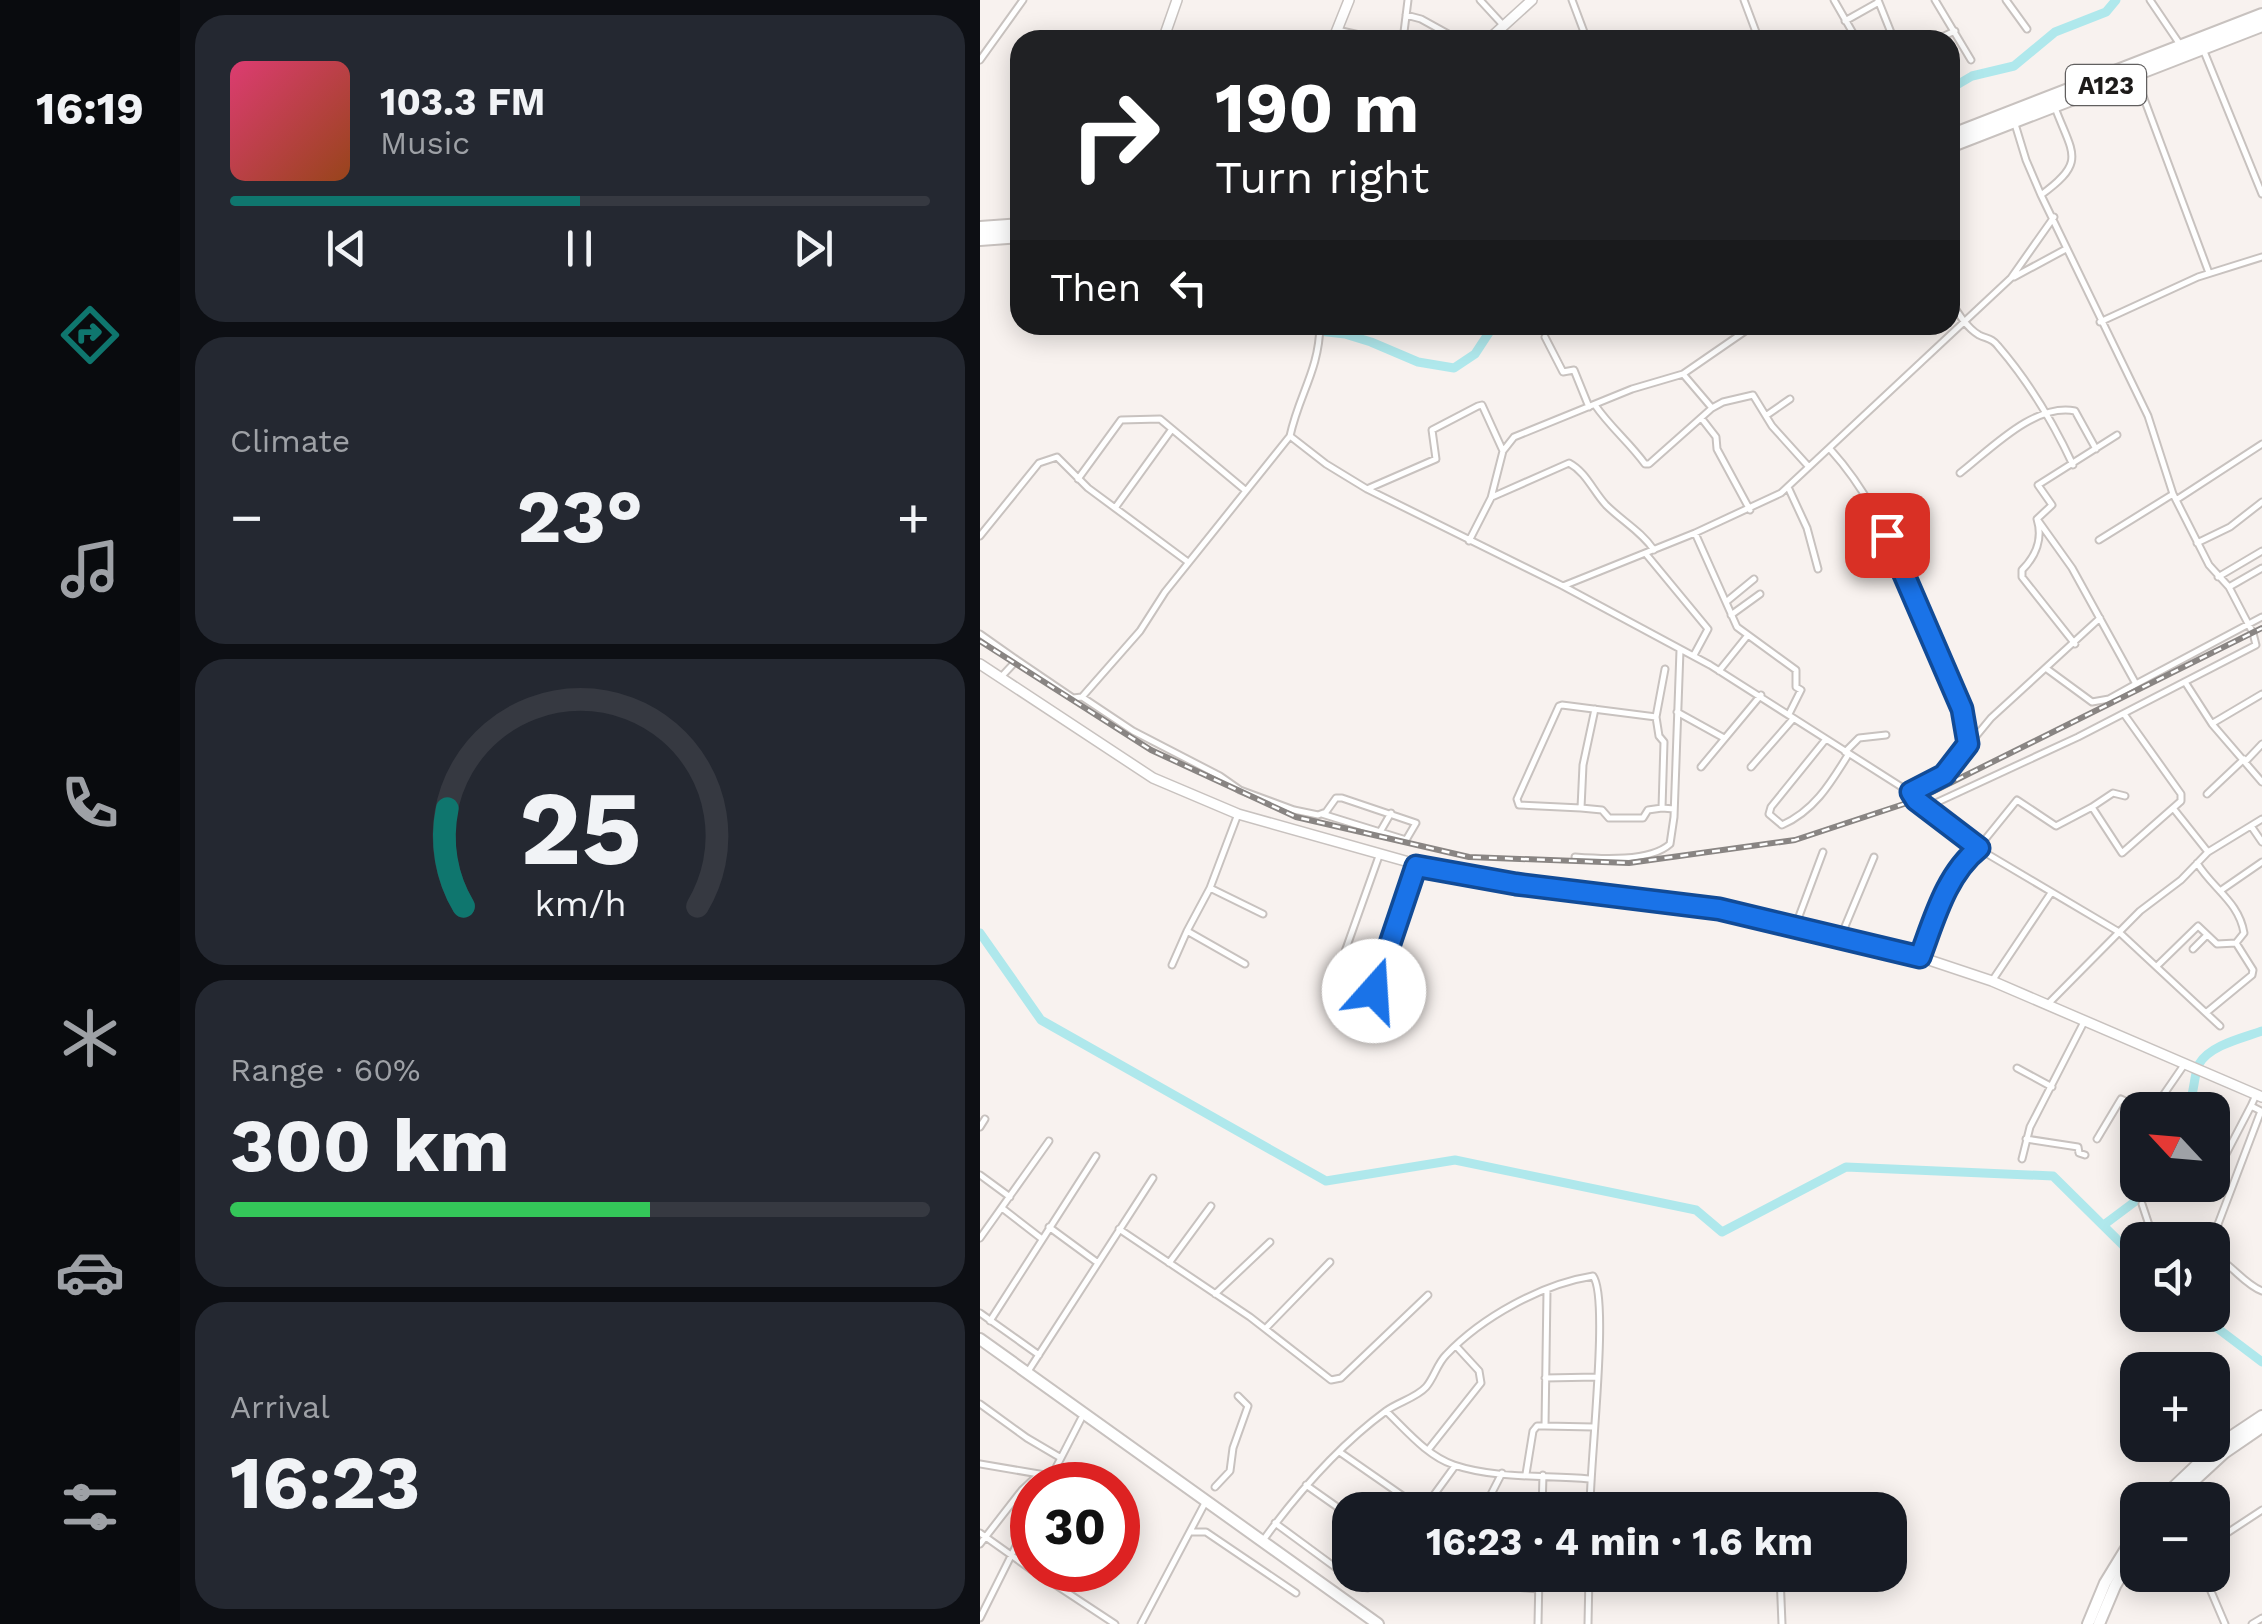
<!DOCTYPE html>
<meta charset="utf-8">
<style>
:root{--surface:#171b24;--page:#242831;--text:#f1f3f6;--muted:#9ea1a6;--line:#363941;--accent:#0f766e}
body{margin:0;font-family:"Work Sans",sans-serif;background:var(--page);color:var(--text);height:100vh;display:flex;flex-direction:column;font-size:38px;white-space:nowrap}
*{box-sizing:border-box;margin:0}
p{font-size:32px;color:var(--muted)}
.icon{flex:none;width:55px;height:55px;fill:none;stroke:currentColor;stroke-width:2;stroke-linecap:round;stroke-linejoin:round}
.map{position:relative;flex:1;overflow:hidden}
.panel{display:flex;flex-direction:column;gap:15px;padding:15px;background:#0d0f14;width:800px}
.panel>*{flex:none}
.top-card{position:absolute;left:30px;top:30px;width:950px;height:305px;border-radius:30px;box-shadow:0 5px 25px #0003;background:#202124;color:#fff;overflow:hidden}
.needle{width:65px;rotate:296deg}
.controls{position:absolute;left:1140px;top:1092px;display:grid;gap:20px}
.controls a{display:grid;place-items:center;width:110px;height:110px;border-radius:20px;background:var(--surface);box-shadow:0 5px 25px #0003;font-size:50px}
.speed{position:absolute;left:30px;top:1462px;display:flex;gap:20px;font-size:50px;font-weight:700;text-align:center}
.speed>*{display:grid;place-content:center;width:130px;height:130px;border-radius:50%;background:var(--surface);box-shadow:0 5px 25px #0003;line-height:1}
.speed .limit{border:15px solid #d22;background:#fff;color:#111}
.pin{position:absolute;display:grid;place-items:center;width:85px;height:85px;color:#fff;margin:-42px;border-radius:20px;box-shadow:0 5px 15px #0006}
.me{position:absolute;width:110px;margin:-55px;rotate:19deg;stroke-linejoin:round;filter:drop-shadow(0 0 8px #0008)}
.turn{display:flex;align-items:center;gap:35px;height:210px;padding:0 40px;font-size:45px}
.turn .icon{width:130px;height:130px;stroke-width:2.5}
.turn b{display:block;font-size:70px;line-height:85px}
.then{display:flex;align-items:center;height:95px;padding:0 40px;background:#0003;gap:20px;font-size:38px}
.big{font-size:75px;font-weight:700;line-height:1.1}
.panel .widget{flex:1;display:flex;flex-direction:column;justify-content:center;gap:15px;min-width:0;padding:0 35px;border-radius:30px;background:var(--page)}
.panel .dial{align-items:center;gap:0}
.dial svg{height:260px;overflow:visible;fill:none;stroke:var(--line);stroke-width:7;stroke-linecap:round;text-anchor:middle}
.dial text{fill:var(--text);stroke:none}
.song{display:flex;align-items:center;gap:30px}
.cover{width:120px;height:120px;border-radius:15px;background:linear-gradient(135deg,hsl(340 70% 55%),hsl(20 70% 35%))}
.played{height:10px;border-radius:5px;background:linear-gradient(90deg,var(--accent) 50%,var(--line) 50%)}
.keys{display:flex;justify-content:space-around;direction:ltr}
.heat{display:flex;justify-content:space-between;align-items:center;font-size:55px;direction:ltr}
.charge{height:15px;border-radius:8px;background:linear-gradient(90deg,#34c759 60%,var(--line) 0)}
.trip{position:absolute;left:352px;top:1492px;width:575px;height:100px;border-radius:30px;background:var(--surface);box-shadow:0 5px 25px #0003;font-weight:700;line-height:100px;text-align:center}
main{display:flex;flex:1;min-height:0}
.menu{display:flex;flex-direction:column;width:180px;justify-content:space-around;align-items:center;background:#090b0e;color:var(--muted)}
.menu .icon{width:70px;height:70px}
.menu .current{color:var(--accent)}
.menu b{font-size:45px;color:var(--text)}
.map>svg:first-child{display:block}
</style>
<main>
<nav class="menu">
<b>16:19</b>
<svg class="icon current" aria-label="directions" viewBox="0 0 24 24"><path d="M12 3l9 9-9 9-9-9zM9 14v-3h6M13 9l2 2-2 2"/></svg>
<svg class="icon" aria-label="music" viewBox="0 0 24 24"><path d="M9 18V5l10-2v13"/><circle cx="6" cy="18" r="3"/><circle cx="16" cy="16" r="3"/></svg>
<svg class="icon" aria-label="phone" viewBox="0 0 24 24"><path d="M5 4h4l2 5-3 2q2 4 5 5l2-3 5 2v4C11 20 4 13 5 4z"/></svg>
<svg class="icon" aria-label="climate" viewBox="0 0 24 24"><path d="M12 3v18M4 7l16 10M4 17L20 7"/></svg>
<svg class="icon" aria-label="car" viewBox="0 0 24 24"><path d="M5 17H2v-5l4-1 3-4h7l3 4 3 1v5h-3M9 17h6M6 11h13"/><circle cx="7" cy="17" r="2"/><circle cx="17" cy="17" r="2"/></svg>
<svg class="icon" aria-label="filters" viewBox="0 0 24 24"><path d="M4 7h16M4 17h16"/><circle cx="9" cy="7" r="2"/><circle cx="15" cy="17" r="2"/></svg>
</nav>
<section class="panel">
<div class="widget">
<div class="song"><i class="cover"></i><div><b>103.3 FM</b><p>Music</p></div></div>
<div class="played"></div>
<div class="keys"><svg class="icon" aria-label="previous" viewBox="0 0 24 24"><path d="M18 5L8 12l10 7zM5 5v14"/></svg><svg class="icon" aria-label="pause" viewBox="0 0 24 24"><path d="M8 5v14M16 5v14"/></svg><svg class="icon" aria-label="next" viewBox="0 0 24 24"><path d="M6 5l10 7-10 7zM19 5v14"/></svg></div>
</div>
<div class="widget"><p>Climate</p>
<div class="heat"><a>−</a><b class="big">23°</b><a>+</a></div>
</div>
<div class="widget dial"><svg viewBox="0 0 100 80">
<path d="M14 69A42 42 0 1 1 86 69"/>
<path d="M14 69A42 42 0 0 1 9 39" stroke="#0f766e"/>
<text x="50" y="56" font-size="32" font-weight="700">25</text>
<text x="50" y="72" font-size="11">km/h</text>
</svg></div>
<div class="widget"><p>Range · 60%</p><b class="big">300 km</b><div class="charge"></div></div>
<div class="widget"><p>Arrival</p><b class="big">16:23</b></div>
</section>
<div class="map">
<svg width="1282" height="1624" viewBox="0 0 1282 1624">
<rect width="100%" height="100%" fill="#f8f2ef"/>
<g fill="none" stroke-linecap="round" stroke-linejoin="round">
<!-- river -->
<path stroke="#afe8ec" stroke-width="9" d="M970,89L992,76L1034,66L1075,32L1126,12L1136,0
M319,325L330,330L365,334L391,342L438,362L474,368L495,354L514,325
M0,933L61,1020L346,1181L475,1160L716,1210L742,1232L866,1167L1073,1176L1158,1260
M1207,1110C1215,1094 1213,1077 1219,1064C1230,1045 1263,1038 1282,1031
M1125,1224L1177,1185
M1220,1315L1282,1362"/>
<!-- street casing -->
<g stroke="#c8c2bf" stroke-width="9">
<path id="street" d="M500,0L523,25
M592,0L607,40
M764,0L779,40
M854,0L877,40
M898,0L914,40
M955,0L991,60
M1026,0L1047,29
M1170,0L1199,43
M426,15L441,19L479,40
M865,21L897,3
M357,30L402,40
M423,40L428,0
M955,40L975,31
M1223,49L1282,194
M0,60L43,0
M1156,77L1229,273
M1061,195C1108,161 1092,154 1074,105
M1034,277L1086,249
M970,299C976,311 987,328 999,335C1007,339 1012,338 1018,346C1049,382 1073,422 1093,465
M1120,322L1218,277L1282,257
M565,337L583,372L594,370L609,407
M703,374L732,408
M615,405C630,427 650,443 665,464H669L732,408L743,402L773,395L792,426L829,467
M787,415L810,399
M722,419L736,437L737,449L770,510
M192,429L265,490
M310,436L346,464L387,489L583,586L730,665L931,793L936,800L999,849L1139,932L1240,1026
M850,449C904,509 916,564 947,635C963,670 985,704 988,744
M980,473C1011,449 1054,403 1095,411L1116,449
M98,479L141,420L180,419L192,429L135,508
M808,487L827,528L838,569
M387,489L456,459L452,430L498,406L502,405L523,451
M512,497L589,463C606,472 613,491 626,505C642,521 661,531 674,550
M1196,500L1282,444
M1057,519L1092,568L1156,684L1282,617
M715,533L757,627L816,670V687L821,690L809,714
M0,536L59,463L77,457L108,488L208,562
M1119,540L1193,494
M489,541L511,498L523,451L534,437L652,389L703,374L774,325
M1217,543L1250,527L1282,502
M666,554L728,629L714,655
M1238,577L1282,551
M583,586L715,533L801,493L1031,278L1074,217
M1249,587L1282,568
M746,602L774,579
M751,615L780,594
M0,634L37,660
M1095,644L1042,577V570C1056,556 1063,538 1057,519L1072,505L1058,485L1137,435
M685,669L676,717L679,736L684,742L682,808L694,809
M1067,669L1112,702L1129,699L1156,684
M739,671L768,635
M22,676L37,660L93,698L102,697L160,631L185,592L310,436C319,394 339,371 340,325
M1205,682L1232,724L1282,782
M102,697L153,731L240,776L260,790L314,810L338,815L346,812L356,798H362L436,823L426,840L400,832
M615,709L603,765L601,808L539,805L537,799L579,706L582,705L676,717
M697,712L744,738
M1233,723L1282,694
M846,739L791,807L789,814L802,825C834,811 850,784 868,755
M865,752L879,738L906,735
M1265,762L1282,744
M721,767L781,695
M771,767L813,719
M931,793L964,775L1011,718L1120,618
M1227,794L1264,759
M947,807L1098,737L1276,645L1273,633L1249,587L1229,565L1193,494L1168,416L1061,195L1046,160L1035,124
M1112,807L1133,793L1145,796
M601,808L622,810L629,818H663L668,810L682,808
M1193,808L1228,852
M258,814L230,888L207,931L265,964
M342,814L400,832L411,813
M1271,826L1282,842
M595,857C621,859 670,862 690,844L694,817L700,650
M1217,863C1233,889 1259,902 1264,933L1256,943L1273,970L1272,975L1227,1012
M230,888L283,914
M1240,891L1282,862
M815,927L843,852
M861,936L894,857
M1213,949L1227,935
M940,957L954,915L977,874L1037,800L1076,826L1112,807L1142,853L1201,801V794L1144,714
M192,965L207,931
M1178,965L1218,926L1237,944L1256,943
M1012,981L1071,893
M352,988L399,856
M394,991L436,866
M1068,1004L1160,911L1201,880L1228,852L1282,819
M1037,1068L1072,1087
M1173,1110L1204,1065
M0,1127L5,1119
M1046,1139L1098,1147L1099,1153L1105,1155
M1117,1139L1141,1099L1165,1110
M1042,1159L1050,1127L1104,1022
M0,1175L30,1197
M1232,1181L1271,1106
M1209,1185L1224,1189L1229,1185
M1162,1204L1174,1240
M22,1208L62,1239
M69,1227L118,1263
M139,1229L270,1317L351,1380L361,1378L448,1295
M0,1238L69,1141
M1232,1240L1281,1111L1271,1106L1276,1095
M1232,1256C1252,1263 1262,1283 1282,1291
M189,1263L231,1206
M235,1294L290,1242
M0,1313L59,1355
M10,1321L116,1156
M286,1328L350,1262
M47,1373L173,1178
M565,1378L617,1377
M0,1404L47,1438L81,1458
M406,1411C426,1430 447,1456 474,1465C516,1479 566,1475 609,1479
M565,1426L613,1427
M448,1450L501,1383L499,1371L476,1346
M361,1453L443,1510
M0,1464L71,1476
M546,1474L553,1431L557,1426H565L567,1291
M67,1485L101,1419
M326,1485L370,1516
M235,1487L250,1471L253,1448L268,1406L258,1396
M443,1510L475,1466
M503,1510L522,1473
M562,1510L563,1475
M295,1523L382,1587L388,1588L397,1575
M212,1532H226L316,1593
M0,1533L52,1570
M284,1539C317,1494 361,1444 406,1411C418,1402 436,1398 446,1387C454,1378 457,1364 466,1355C502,1317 562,1284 613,1276C630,1298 609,1470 610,1510
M1232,1543L1282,1510
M0,1544L42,1490L58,1475
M53,1570L135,1624
M493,1575L523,1586L558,1589
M727,1575L750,1584
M800,1575L802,1624
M1224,1575L1245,1624
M0,1618L52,1514
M161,1624L225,1503
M558,1624L559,1575
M608,1624L609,1575
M1272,1624L1282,1618"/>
</g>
<!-- secondary casing -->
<g stroke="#c8c2bf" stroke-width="12">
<path id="secondary" d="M183,40L197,0
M353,40L369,0
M508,40L552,0
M0,664L173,778L258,814L468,873L739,909L940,957L1012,981L1282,1097"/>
</g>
<!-- primary casing -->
<g stroke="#c8c2bf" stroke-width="14">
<path id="primary" d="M0,1339L398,1624
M1180,1500L1237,1446L1282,1416
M1193,1500L1244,1453L1282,1427
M1108,1624L1125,1583L1158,1529
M1119,1624L1135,1586L1158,1547"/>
</g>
<!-- highway casing -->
<g stroke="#c8c2bf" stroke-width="16">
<path id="highway" d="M970,136L1282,15
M970,146L1282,25
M0,228L40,225
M0,239L40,236"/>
</g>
<!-- street -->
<use href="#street" stroke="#fff" stroke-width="5"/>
<!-- secondary -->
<use href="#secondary" stroke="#fff" stroke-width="9"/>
<!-- primary -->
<use href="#primary" stroke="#fff" stroke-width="10"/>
<!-- highway -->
<use href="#highway" stroke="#fff" stroke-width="12"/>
<!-- rail casing -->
<g stroke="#898583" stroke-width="6">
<path id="rail" d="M0,641L171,750L316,817L489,857L649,863L815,840L936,800L1282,628"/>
</g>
<!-- rail -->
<use href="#rail" stroke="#fff" stroke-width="2.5" stroke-dasharray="8" stroke-linecap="butt"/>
</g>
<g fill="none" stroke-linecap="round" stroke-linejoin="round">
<!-- route casing -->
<g stroke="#114b97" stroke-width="25">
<path id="route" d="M394,991L436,866L536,884L739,909L940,957C954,920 966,874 999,848L936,800L931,792L964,775L988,744L982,709L907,535"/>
</g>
<!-- route -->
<use href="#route" stroke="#1a73e8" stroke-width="18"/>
</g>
<g text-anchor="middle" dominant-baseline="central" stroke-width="10" stroke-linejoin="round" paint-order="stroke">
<!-- shield labels -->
<rect fill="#fff" stroke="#615f5f" stroke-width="2.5" x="1086" y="65" width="80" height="40" rx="8"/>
<g font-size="25" font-weight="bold" fill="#1d1b1a">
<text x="1126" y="85">A123</text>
</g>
</g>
</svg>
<div class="controls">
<a><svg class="needle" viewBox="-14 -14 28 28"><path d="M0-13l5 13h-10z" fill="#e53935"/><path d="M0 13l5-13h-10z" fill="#9ea1a6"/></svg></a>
<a><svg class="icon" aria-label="sound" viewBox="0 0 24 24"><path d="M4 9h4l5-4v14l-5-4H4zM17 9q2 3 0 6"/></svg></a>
<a>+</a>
<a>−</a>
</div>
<div class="speed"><div class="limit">30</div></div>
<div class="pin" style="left:907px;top:535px;background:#d93025"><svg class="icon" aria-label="arrive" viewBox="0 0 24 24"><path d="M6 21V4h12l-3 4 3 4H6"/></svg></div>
<svg class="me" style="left:394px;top:991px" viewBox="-20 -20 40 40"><circle r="19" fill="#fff"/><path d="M0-13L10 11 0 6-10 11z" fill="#1a73e8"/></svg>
<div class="trip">16:23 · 4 min · 1.6 km</div>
<div class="top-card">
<div class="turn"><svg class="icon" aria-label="right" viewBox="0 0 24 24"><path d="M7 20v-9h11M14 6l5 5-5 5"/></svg><div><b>190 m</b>Turn right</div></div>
<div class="then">Then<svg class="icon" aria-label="left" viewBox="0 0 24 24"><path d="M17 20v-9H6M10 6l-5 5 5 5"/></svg></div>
</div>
</div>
</main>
